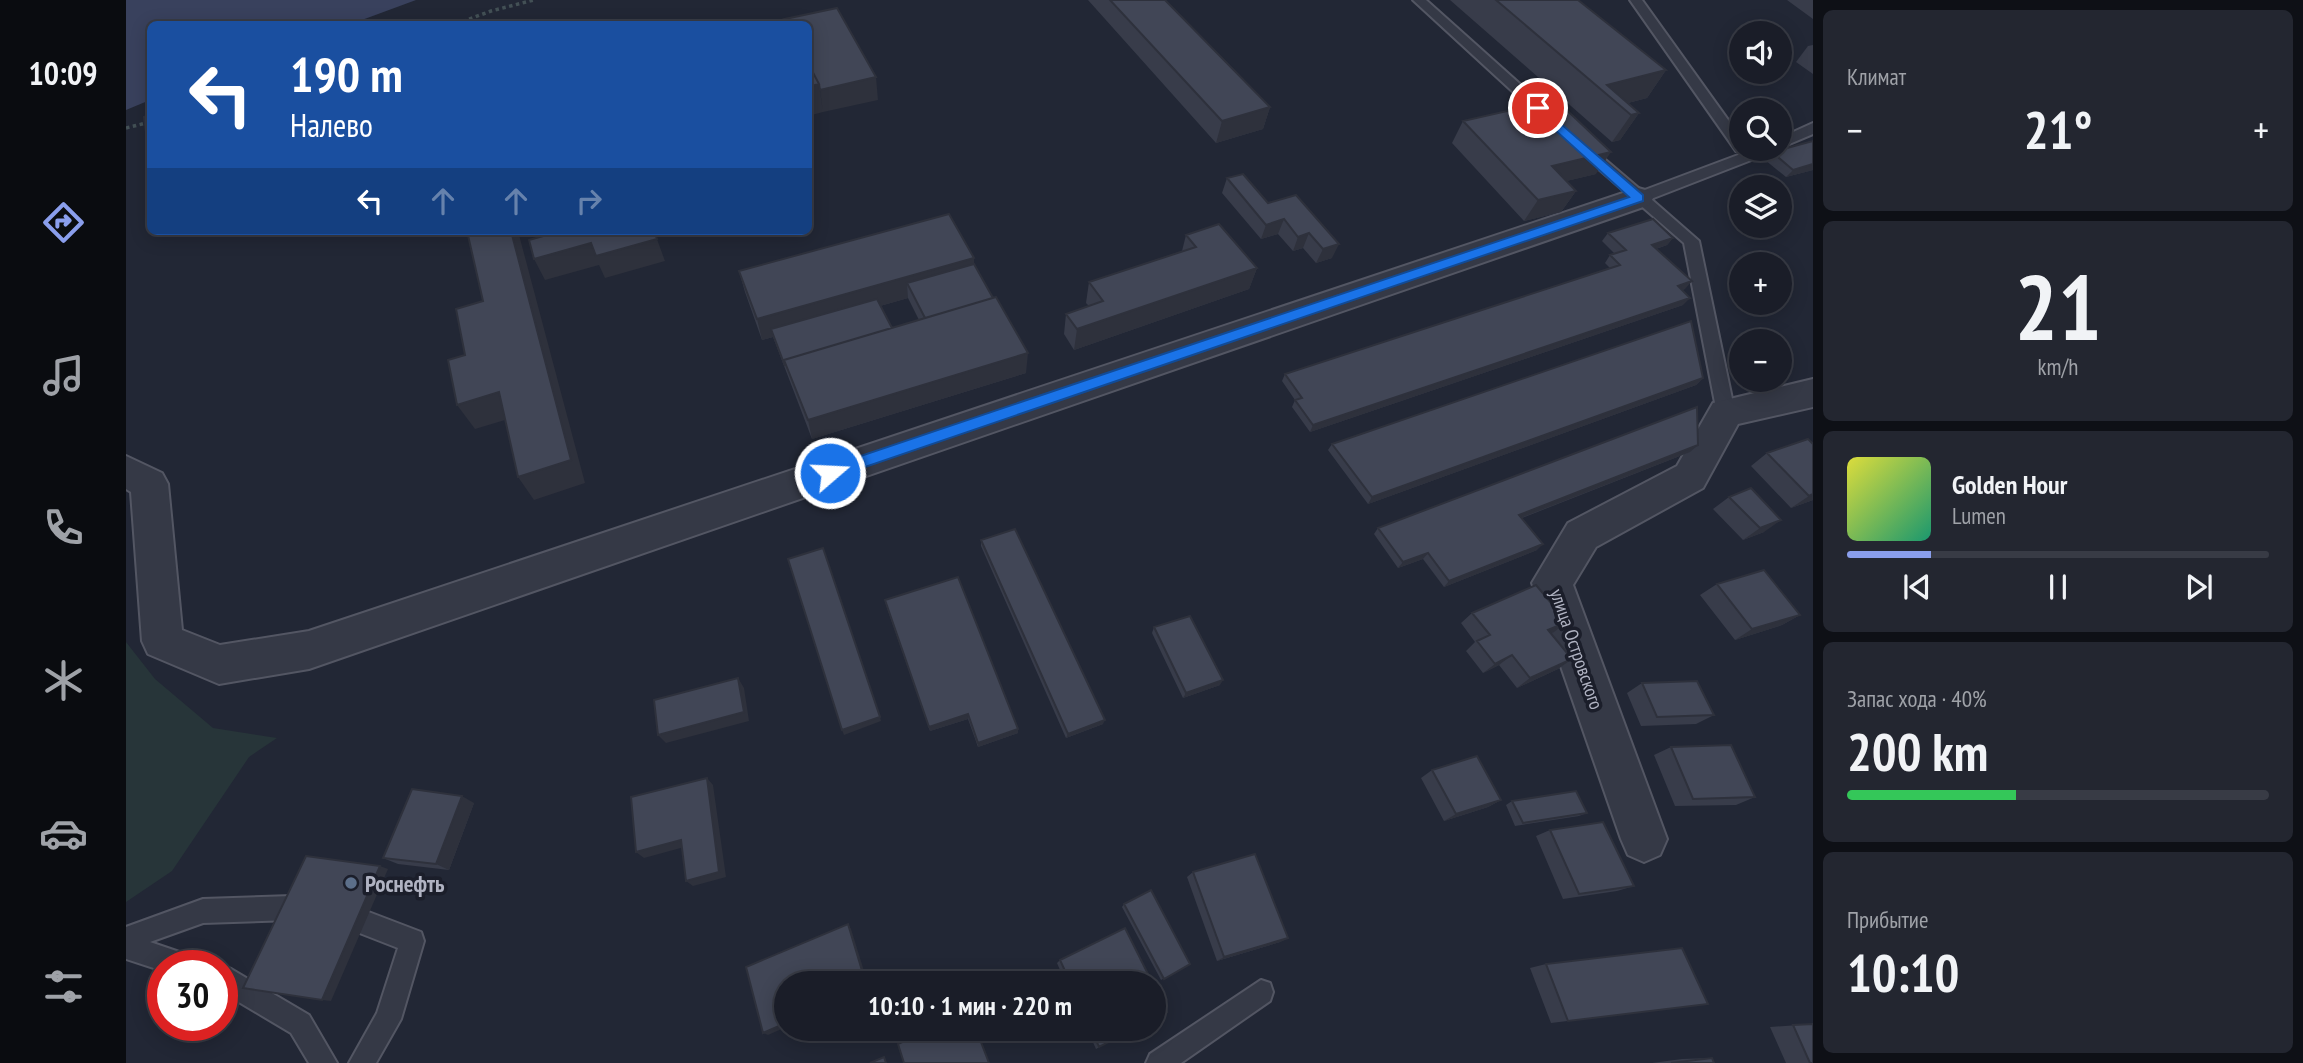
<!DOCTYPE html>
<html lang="ru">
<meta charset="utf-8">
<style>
:root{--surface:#1a1d28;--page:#232630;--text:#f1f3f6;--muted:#9fa2a8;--line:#383b45;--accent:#8a9eec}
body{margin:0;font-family:"PT Sans Narrow",sans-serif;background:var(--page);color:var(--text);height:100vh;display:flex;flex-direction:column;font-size:26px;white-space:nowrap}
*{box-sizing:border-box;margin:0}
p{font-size:23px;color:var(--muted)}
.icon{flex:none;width:38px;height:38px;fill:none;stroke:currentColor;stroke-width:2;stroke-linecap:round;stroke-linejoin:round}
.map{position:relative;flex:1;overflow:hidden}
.sheet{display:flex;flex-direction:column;gap:10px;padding:10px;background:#0e1016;width:490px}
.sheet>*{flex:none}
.guide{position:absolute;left:21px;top:21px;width:665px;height:214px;border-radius:10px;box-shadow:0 4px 18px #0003,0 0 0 2px var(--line);background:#1a4fa0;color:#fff;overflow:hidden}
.fabs{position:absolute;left:1603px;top:21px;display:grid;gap:14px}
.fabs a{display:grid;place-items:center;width:63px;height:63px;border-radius:50%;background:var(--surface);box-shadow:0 4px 18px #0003,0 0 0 2px var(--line);font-size:35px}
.speed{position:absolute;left:21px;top:950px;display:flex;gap:14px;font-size:35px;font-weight:700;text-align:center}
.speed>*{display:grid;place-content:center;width:91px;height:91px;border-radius:50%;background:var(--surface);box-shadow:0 4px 18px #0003,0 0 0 2px var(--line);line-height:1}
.speed .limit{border:10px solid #d22;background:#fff;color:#111}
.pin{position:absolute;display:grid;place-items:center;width:60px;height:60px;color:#fff;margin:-30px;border:4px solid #fff;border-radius:50%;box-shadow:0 2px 7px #0007}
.me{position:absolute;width:77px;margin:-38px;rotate:71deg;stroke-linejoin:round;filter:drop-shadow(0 0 5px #0008)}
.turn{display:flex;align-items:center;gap:24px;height:147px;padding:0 28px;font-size:32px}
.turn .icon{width:91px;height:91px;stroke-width:2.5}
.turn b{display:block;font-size:49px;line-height:60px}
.lanes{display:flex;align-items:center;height:66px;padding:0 28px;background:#0003;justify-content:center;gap:35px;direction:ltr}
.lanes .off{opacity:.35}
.big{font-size:52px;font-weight:700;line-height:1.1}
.sheet .tile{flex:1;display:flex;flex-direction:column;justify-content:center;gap:10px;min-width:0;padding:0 24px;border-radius:10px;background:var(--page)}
.sheet .dial{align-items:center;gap:0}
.dial b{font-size:91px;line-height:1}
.song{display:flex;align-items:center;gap:21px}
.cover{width:84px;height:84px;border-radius:10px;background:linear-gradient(135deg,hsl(60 70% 55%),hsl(160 70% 35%))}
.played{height:7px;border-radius:4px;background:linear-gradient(90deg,var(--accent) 20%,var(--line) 20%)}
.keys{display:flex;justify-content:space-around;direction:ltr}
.heat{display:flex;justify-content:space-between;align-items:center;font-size:38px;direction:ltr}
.charge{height:10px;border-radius:5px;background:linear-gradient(90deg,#34c759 40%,var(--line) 0)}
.trip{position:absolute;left:648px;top:971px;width:392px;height:70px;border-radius:35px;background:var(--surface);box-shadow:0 4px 18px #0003,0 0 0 2px var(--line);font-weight:700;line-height:70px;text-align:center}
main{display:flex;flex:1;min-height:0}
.tabs{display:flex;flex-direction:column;width:126px;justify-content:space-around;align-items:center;background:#0a0c10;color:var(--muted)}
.tabs .icon{width:49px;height:49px}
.tabs .active{color:var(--accent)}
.tabs b{font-size:32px;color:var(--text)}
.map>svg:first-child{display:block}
</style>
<main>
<nav class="tabs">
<b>10:09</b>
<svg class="icon active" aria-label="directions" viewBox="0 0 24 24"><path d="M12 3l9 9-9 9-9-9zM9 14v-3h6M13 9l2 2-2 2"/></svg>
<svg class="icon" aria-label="music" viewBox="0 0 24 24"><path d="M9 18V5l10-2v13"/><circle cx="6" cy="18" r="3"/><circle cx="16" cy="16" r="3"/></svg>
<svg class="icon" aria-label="phone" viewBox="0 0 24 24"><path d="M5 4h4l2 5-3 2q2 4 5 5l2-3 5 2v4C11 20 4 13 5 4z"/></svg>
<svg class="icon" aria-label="climate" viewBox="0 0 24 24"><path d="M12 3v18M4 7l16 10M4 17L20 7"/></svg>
<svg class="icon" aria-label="car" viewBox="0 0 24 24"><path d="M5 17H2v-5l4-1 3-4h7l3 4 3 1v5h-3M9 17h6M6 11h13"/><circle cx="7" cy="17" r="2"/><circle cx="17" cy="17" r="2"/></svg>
<svg class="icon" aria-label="filters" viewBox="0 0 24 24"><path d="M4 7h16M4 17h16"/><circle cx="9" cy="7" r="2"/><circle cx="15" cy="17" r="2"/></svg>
</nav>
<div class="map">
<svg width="1687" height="1063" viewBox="0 0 1687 1063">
<rect width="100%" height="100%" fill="#222735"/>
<!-- green -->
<path fill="#273539" d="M0,642L29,679L87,728L151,738L123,757L46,871L0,902Z"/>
<!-- water -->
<path fill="#39415d" d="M0,0H290L225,24H24V100L0,110Z"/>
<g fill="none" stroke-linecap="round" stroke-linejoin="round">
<!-- lane casing -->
<g stroke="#535663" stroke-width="4">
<path id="lane" d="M1287,0H1300L1432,118V124H1422Z
M1504,0H1516L1615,138V149H1622L1620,151H1610Z
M1687,123V134L1654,148V138Z
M1457,143L1462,145L1516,191L1628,149H1648L1646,152L1525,199L1573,241L1609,413L1606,418H1594L1591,413L1558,243L1452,151L1450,148Z
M166,896L174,900L178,908L174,916L166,920L77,923L24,942L68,957L71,966H37V971L0,959V927L77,899Z
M240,911L295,932L298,941L275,1019L250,1063H223L251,1013L272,948L231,932L228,923L231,914Z
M95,966H96L105,969L183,1015L211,1063H183L165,1033L96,992Z
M1135,980L1144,983L1147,992L1144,1001L1055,1063H1020L1024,1054Z"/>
</g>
<!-- street casing -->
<g stroke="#535663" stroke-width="4">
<path id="street" d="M1512,188L1523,191L1527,198L1523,205L183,669L93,684L22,654L16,641L5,492L0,489V456L36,473L42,484L56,630L94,645L183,631Z
M1687,379V407L1612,424L1577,488L1470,547L1447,585L1541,839L1534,855L1518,862L1502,855L1495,839L1406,583L1442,523L1551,466L1587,403Z"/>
</g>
<!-- path -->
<path stroke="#435055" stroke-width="3.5" stroke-dasharray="3.5 3.5" stroke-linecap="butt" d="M330,24L365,11L408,0
M0,128L24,122"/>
<!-- lane -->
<use href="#lane" fill="#353946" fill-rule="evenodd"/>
<!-- street -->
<use href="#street" fill="#353946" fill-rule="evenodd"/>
</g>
<!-- wall -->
<path fill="#383c4a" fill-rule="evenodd" d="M962,0H1039L1144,107L1137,129L1090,143Z
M1324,0H1452L1540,70L1521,98L1502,103L1513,113L1494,140L1486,142Z
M1661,0H1687V19Z
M1687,45V74L1670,62L1682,46Z
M1337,121L1470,174L1440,181L1450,191L1435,212L1398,221L1326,143Z
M1687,141V170L1660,177L1639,160L1646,152Z
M1101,178L1142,203L1170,195L1206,258L1190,263L1177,248L1167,251L1152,234L1135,239L1096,193Z
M1482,233L1547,238L1541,245L1530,249L1559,289L1556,290L1557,305L1184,432L1166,407L1169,400L1156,381L1159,374L1484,268L1479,263L1484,255L1489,254L1476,241Z
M1060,235L1131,268L1123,289L948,350L938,334L940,314L963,306L960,303L963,282L1056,251Z
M848,264L900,373L686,439L647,337L636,340L619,292L613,271ZM782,298L793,320L766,328L754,306Z
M1577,378L1570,385L1242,504L1202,450L1206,444Z
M1564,452L1396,518L1411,550L1318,587L1297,559L1272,568L1248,534L1252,528Z
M1641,453L1687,500L1665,508L1625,466Z
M1603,497L1638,532L1617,540L1587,509Z
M855,540L977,724L940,738L855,546Z
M1591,584L1674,615L1656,625L1609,640L1574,595Z
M759,600L892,733L852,747L842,719L804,731L760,605Z
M1346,613L1441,622L1425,634L1446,659L1432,669L1391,688L1373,665L1357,673L1340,651L1349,642L1335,623Z
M1028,627L1094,685L1057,698L1026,633Z
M1516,683L1588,715L1570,724L1515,726L1501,693Z
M1545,747L1629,797L1610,805L1549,806L1528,755Z
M1306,770L1375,800L1362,807L1318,821L1295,778Z
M1386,801L1461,813L1453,816L1389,826L1380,805Z
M348,803L323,870L272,864L257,858Z
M1424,830L1508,886L1491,891L1437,899L1410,836Z
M1067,872L1162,938L1154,942L1091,961L1061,877Z
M998,904L1064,964L1035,980L996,907Z
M934,960L1027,984H940L931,963Z
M1420,964L1582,1004L1425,1023L1404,968Z
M1687,1024V1063H1660L1644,1027Z
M961,1029H1008L970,1049Z
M1586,1058L1588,1063H1526L1556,1059Z"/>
<!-- shaded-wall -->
<path fill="#2e313c" d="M1540,70L1521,98L1494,105L1481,85Z
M750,77L752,100L697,112L694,90Z
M693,84L697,112L682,116V87Z
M1144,107L1137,129L1090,143L1096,121Z
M1513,113L1494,140L1486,142L1505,115Z
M1485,152L1470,174L1412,188L1426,166Z
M1687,164V170L1660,177L1667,170Z
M1450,191L1435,212L1398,221L1412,200Z
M1158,219L1152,234L1135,239L1140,225Z
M385,231H392L459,483L408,500L392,477Z
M528,231L539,261L479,278L473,265L419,280L408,259L465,243Z
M1183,233L1177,248L1167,251L1172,237Z
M1547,238L1541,245L1520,252L1526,245Z
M1213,244L1206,258L1190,263L1197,249Z
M848,258V279L781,283L782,298L648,336L645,329L647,337L636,340L631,319Z
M1131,268L1123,289L948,350L951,329Z
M1566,281L1559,289L1545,293L1552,286Z
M1564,298L1557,305L1184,432L1187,425Z
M902,353L900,373L686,439L682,420Z
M1577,378L1570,385L1242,504L1246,497Z
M373,392L389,417L349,429L331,405Z
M1572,445L1564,452L1387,521L1393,515Z
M1687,494V500L1665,508L1683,496Z
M1655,520L1638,532L1617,540L1634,528Z
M1417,544L1411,550L1318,587L1323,581Z
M1302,553L1297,559L1272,568L1277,562Z
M1674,615L1656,625L1609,640L1626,629Z
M1441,622L1428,632L1409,641L1422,630Z
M1386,655L1373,665L1357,673L1369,664Z
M1446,659L1432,669L1391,688L1404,678Z
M612,678L618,688L623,721L540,743L532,735Z
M1097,680L1094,685L1057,698L1060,693Z
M842,714V719L804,731L803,727Z
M754,717L755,721L718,735L716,730Z
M979,720L977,724L940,738L942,734Z
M892,729V733L852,747V743Z
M581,778L587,785L600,877L567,886L560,881Z
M336,796L348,803L323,870L310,864Z
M1375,800L1362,807L1318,821L1330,814Z
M555,840L562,846L518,858L510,852Z
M254,866L262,869L205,1001L196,1000Z
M722,924L725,929L742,984H740Z
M1162,938L1154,942L1091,961L1098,957Z
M660,1023V1027L642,1035L637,1033Z"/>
<!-- building -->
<path fill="#414656" stroke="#2e313c" stroke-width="2" d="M984,0H1039L1144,107L1096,121Z
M1370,0H1452L1540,70L1481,85L1513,113L1505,115Z
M711,8L750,77L694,90L693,84L682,63V24H663L661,20L659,19Z
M661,20L663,24H640Z
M682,63L693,84L682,87Z
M1430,100L1485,152L1426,166L1450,191L1412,200L1337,121Z
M24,115V138L21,140L18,117Z
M1687,141V164L1667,170L1646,152Z
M1117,174L1142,203L1170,195L1213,244L1197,249L1183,233L1172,237L1158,219L1140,225L1101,178Z
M823,214L848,258L631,319L613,271Z
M1527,219L1547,238L1526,245L1566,281L1552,286L1564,298L1187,425L1169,400L1176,398L1159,374L1494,265L1484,255L1500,250L1482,233Z
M1093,224L1131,268L951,329L940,314L977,301L963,282L1070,247L1060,235Z
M341,231H385L445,460L392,477L373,392L331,405L322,360L339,355L330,309L357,301Z
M435,231H528L531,239L470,256L465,243L408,259L403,240Z
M848,264L867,298L799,318L781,283Z
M870,297L902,353L682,420L658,360Z
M751,299L766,328L658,360L659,366L645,329Z
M1565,321L1577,378L1246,497L1206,444Z
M1571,407L1572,445L1393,515L1417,544L1323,581L1302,553L1277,562L1252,528Z
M1682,439L1687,444V494L1683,496L1641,453Z
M1625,488L1655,520L1634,528L1603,497Z
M889,529L979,720L942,734L855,540Z
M697,548L754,717L716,730L662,559Z
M1638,570L1674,615L1626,629L1591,584Z
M832,577L892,729L852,743L842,714L803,727L759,600Z
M1410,585L1441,622L1422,630L1446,659L1404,678L1386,655L1369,664L1351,641L1364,635L1346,613Z
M1064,616L1097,680L1060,693L1028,627Z
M612,678L618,712L532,735L528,700Z
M1571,681L1588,715L1531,717L1516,683Z
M1605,745L1629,797L1567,799L1545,747Z
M1351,756L1375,800L1330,814L1306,770Z
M581,778L593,872L560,881L555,840L510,852L505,797Z
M286,789L336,796L310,864L257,858Z
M1450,791L1461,813L1397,823L1386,801Z
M1477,822L1508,886L1453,894L1424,830Z
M1129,854L1162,938L1098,957L1067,872Z
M180,856L254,866L196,1000L117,988Z
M1025,890L1064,964L1038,979L998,904Z
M722,924L740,984H660V1023L637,1033L620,967Z
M999,928L1027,984H945L934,960Z
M1556,948L1582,1004L1442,1021L1420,964Z
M1027,984L1041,1012L1027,1019Z
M1687,1024V1063H1684L1667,1025Z
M804,1029H850L863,1063H778L772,1044Z
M965,1029H1008L973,1047Z
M758,1057L760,1063H744Z
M1586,1058L1588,1063H1545Z"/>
<!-- route -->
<path fill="#1a73e8" stroke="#114b97" stroke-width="2" d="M1412,104L1517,195V201L704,479L699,477L697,473L699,468L1503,197L1408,111L1407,108Z"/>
<!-- markers -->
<circle fill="#5c6f8a" stroke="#1b1e2a" stroke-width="2.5" cx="225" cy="883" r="7"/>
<g text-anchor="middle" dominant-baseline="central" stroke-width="7" stroke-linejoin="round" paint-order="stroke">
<!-- street labels -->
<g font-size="19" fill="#b0b3c2" stroke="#1b1e2a">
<text transform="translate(1451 649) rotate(71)">улица Островского</text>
</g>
<!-- near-poi labels -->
<g font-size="23" font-weight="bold" fill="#b0b3c2" stroke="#1b1e2a" text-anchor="start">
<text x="239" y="883">Роснефть</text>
</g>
</g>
</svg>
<div class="fabs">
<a><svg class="icon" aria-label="sound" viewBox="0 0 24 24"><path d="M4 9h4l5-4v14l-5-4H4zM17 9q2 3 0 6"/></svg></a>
<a><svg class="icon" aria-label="search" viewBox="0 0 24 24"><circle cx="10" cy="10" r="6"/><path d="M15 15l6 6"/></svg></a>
<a><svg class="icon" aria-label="layers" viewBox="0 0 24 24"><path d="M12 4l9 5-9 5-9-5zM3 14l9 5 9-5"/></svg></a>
<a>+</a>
<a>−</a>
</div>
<div class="speed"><div class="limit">30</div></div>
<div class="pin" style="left:1412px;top:108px;background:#d93025"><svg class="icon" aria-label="arrive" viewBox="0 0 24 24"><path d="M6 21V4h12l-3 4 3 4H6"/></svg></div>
<svg class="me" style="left:704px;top:473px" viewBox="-20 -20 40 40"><circle r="17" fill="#1a73e8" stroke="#fff" stroke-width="3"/><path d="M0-11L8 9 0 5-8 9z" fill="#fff"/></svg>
<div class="trip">10:10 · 1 мин · 220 m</div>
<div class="guide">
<div class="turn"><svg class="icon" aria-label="left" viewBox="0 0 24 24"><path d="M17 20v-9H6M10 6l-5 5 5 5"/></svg><div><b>190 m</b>Налево</div></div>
<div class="lanes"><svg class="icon" aria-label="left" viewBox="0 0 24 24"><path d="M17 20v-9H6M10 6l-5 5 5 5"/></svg><svg class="icon off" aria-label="ahead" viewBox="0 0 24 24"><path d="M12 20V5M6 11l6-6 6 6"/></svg><svg class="icon off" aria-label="ahead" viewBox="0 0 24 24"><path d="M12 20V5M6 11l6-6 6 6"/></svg><svg class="icon off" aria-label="right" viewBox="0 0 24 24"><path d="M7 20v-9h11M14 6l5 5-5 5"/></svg></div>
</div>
</div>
<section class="sheet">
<div class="tile"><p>Климат</p>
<div class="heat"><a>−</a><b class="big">21°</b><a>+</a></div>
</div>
<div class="tile dial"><b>21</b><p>km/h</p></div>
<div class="tile">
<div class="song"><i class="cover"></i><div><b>Golden Hour</b><p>Lumen</p></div></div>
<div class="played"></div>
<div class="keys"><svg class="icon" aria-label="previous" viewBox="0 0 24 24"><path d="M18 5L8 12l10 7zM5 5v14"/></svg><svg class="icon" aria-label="pause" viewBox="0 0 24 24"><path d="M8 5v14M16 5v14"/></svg><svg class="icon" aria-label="next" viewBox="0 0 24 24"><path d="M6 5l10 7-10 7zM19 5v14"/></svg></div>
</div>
<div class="tile"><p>Запас хода · 40%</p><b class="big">200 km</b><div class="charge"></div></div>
<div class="tile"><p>Прибытие</p><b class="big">10:10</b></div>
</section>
</main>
